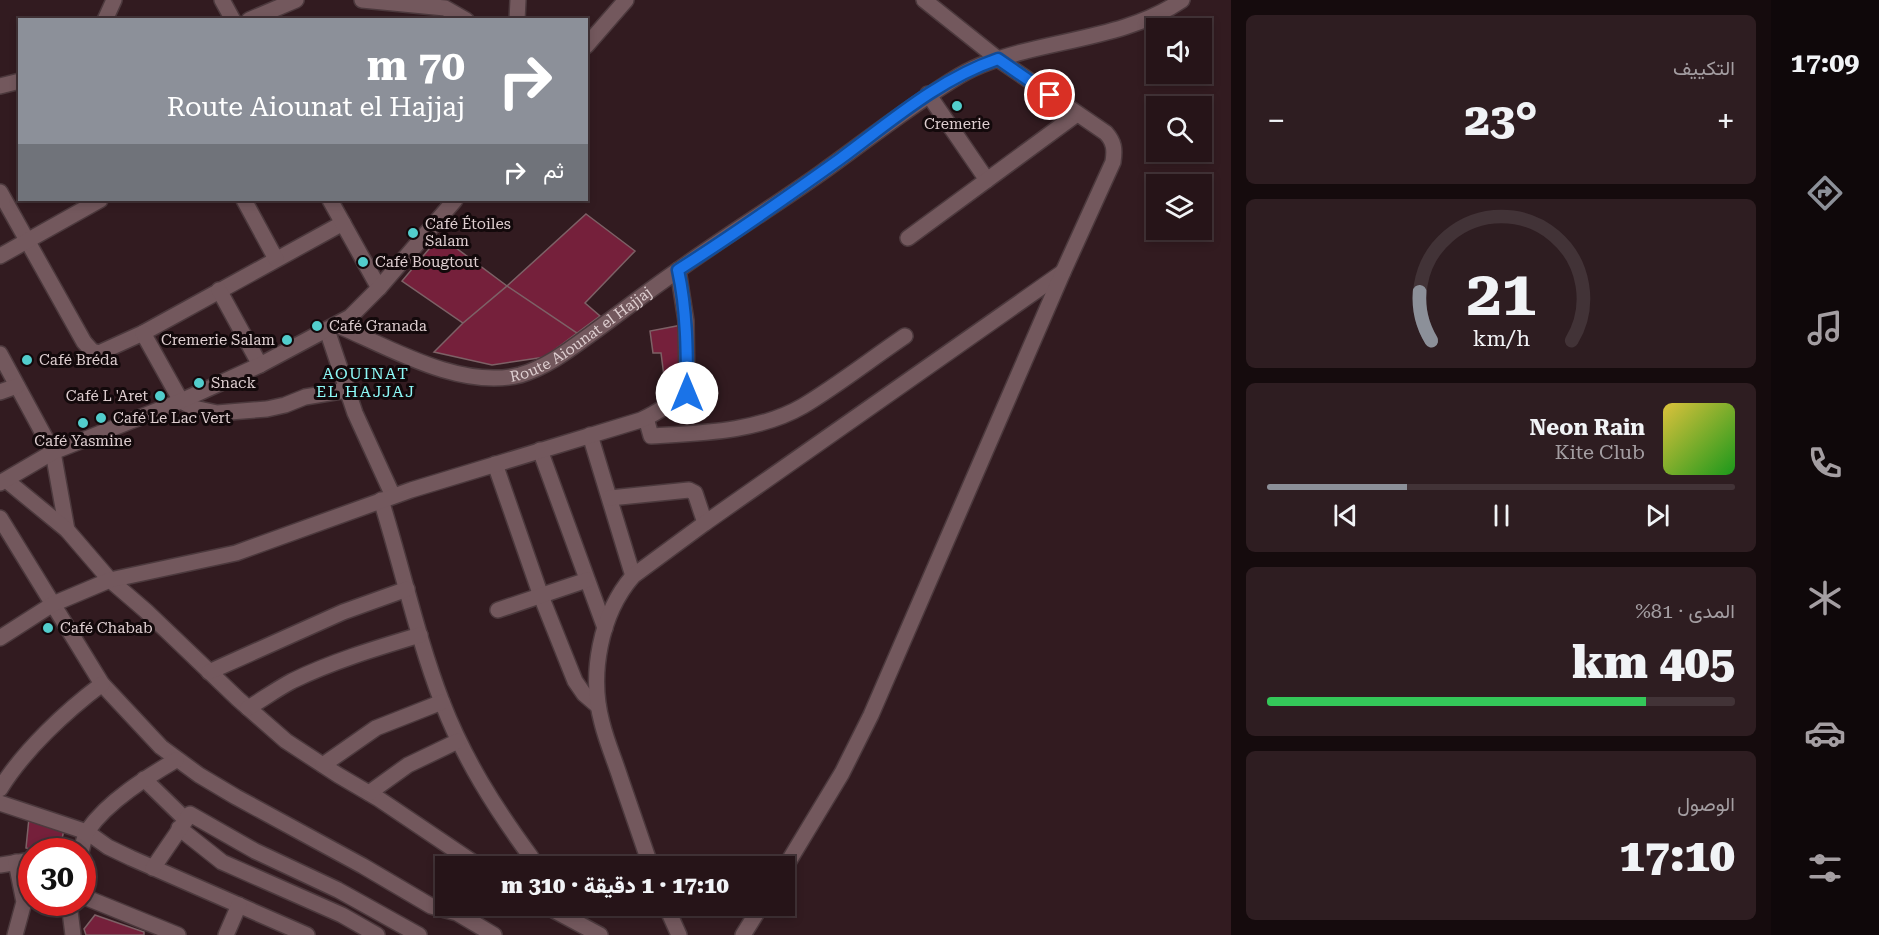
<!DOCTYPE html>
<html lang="ar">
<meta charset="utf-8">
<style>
:root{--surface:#261418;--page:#2e1d21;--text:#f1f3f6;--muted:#a49ea2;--line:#423337;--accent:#8c9099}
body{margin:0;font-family:"Roboto Serif",Vazirmatn,serif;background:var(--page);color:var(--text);direction:rtl;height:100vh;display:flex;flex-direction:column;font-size:22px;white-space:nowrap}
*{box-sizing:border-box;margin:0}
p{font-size:20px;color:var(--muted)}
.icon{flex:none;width:33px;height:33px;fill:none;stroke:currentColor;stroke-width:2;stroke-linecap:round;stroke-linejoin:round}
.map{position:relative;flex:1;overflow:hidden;direction:ltr}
.sheet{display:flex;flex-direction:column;gap:15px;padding:15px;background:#150b0d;width:540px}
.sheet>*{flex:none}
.banner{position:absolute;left:18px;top:18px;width:570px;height:183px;border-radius:0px;box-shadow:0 3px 9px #0003,0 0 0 2px var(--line);direction:rtl;background:#8c9099;color:#fff;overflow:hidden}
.controls{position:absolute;left:1146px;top:18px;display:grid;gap:12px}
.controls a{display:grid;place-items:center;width:66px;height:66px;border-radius:0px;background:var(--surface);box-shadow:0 3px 9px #0003,0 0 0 2px var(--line);font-size:30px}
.speed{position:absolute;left:18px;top:838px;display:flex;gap:12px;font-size:30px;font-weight:700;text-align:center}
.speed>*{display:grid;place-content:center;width:78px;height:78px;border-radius:50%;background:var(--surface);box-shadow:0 3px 9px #0003,0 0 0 2px var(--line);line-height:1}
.speed .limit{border:9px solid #d22;background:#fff;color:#111}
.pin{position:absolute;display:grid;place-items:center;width:51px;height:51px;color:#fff;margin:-26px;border:3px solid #fff;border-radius:50%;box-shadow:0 2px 6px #0007}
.me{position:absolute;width:66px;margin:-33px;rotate:0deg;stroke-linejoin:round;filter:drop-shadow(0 0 4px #0008)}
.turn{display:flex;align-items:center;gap:21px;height:126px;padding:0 24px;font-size:27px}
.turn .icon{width:78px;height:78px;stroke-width:2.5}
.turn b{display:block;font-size:42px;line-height:51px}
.then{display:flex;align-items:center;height:57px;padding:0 24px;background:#0003;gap:12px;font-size:22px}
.big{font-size:45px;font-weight:800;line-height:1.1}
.sheet .tile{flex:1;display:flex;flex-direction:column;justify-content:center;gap:9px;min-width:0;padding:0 21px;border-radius:9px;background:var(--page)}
.sheet .dial{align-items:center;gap:0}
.dial svg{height:156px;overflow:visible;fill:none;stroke:var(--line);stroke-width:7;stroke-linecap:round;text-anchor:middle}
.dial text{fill:var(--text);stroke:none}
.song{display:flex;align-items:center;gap:18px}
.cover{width:72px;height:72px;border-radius:9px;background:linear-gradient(135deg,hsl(50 70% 55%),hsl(120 70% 35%))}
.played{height:6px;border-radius:3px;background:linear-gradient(90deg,var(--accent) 30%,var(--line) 30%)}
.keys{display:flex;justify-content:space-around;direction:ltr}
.heat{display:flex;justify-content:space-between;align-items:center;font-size:33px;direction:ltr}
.charge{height:9px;border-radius:4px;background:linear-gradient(90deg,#34c759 81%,var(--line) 0)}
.trip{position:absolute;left:435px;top:856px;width:360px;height:60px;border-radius:0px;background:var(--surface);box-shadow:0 3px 9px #0003,0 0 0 2px var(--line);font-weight:800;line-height:60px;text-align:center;direction:rtl}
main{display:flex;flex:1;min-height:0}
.tab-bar{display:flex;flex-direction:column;width:108px;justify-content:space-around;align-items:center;background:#0f080a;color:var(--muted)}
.tab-bar .icon{width:42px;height:42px}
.tab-bar .active{color:var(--accent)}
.tab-bar b{font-size:27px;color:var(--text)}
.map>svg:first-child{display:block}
</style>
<main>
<nav class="tab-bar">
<b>17:09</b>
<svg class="icon active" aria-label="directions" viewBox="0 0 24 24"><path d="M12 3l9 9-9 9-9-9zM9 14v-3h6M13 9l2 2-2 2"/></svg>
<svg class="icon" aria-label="music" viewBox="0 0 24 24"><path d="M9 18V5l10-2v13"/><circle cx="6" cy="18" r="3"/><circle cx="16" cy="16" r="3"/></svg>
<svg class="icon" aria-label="phone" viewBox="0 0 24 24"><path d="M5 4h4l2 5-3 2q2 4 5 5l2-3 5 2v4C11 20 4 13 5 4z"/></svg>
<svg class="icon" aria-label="climate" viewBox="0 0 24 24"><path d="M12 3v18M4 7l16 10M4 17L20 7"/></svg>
<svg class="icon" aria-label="car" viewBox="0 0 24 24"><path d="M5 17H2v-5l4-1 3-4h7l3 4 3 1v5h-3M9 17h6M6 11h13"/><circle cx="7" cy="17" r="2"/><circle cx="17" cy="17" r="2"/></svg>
<svg class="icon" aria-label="filters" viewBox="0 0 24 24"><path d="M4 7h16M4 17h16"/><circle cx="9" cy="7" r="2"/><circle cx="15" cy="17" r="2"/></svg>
</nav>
<section class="sheet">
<div class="tile"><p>التكييف</p>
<div class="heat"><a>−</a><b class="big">23°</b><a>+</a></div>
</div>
<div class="tile dial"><svg viewBox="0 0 100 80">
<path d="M14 69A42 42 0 1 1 86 69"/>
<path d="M14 69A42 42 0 0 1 8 44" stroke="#8c9099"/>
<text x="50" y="56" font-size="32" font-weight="700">21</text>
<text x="50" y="72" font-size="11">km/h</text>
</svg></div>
<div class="tile">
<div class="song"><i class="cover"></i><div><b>Neon Rain</b><p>Kite Club</p></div></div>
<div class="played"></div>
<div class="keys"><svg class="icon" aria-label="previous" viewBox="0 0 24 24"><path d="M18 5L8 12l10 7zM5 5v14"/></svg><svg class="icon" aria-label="pause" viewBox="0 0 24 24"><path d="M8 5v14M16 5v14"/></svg><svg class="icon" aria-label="next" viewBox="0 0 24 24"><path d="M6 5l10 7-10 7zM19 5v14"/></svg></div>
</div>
<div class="tile"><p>المدى · 81%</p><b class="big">405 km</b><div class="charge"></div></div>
<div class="tile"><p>الوصول</p><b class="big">17:10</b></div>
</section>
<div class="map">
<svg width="1231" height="935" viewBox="0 0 1231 935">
<rect width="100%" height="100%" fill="#321b20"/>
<!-- building -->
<path fill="#75203b" stroke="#7d6166" stroke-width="1.5" d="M586,214L635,251L585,303L600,316L577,333L507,286Z
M440,236L507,286L463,323L402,281Z
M507,286L577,333L545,357L492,365L434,352L463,323Z
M682,325L683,387L666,392L661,353H653L650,331Z
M29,818L64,830L59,852H42L26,848Z
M95,915L144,932V935H86L84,929Z"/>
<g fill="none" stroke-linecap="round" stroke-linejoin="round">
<!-- minor casing -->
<g stroke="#4c393d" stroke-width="18">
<g id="minor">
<path d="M222,0L233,20"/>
<path d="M362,0L445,8L466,20"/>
<path d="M105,20L114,0"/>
<path d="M249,20L296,0"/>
<path d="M517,20L518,0"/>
<path d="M586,46L626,0"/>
<path d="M0,86L20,81"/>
<path d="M928,94L987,180"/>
<path d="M0,192L84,342L92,351L99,353L143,333L343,223"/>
<path d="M244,200L276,259"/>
<path d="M330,200L379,288"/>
<path d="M908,238L1077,114"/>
<path d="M0,256L100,200"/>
<path d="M219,290L260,365"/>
<path id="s1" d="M337,325C390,348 461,390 520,375C547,367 569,350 591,334C620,313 648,291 677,271C724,237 773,207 821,173C867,140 911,105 959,76C979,64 1000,58 1022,52C1075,38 1136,32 1182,0"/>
<path d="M327,330L355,413L393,496"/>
<path d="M143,333L181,401L194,408L217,413L267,409L285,405L305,397L347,390"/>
<path d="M0,354L53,452L67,530"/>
<path d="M0,392L17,386"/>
<path d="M646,418L651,436C701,433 758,432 803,406C838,385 871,359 905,336"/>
<path d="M590,435L633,576"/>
<path d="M540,450L605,628"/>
<path d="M495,464L541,596L575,681L584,694L598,706"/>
<path d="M6,480L67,530L110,580L146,611L238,699L286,741L338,775L379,799L480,867"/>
<path d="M0,483L53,452L181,401L260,365L350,317L379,288L455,200"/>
<path d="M610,498L689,490L695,493L705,523"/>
<path d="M381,500C402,567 417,637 442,702C464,759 495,808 531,857"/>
<path d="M0,518L102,684L161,747L199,775L236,797L363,866L431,906L457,913L494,935"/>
<path d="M498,610L587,580"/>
<path d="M0,638L53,604L110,580L236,553L411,490L641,420C658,413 671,402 687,393L686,321L678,270"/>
<path d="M209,672L343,612L407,589"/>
<path d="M248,708C263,699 277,689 292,681C333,661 377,648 420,635"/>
<path d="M323,765L376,728L442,702"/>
<path d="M144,779L185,819"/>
<path d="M0,789C24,750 66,711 102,684"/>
<path d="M369,793L408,765L458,741"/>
<path d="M0,803L87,832L108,847L131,858L307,935"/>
<path d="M179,828L222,862L342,915L377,935"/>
<path d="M81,852C83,845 84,836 88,830C108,801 147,777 176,760"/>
<path d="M0,865L32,860"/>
<path d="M651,867C641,838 631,809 621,780C615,761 607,743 602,723C589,675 600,614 633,576L705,523L1063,272"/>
<path d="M153,868L190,814L255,851L338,890L419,935"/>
<path d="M784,869L842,773L871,715L1063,272L1113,162C1115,149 1114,142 1106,133L998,59L924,0"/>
<path d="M82,896L178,935"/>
<path d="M69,903L73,935"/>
<path d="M546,906L600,935"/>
<path d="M666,906L679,935"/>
<path d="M15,935L24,902L16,862"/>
<path d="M226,935L239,905"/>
<path d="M743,935L761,906"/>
</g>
</g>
<!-- minor -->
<use href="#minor" stroke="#73585d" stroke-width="15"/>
</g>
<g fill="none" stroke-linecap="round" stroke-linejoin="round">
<!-- route casing -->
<g stroke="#114b97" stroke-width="15">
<path id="route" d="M687,393C687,352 687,311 678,270C733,235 787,197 840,159C890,122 939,79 998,59L1050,95"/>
</g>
<!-- route -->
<use href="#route" stroke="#1a73e8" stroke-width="10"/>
</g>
<!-- markers -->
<g fill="#52cdcc" stroke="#13090b" stroke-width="2">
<circle cx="957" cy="106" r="6"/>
<circle cx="413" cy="233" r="6"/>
<circle cx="363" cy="262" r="6"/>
<circle cx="317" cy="326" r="6"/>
<circle cx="287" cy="340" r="6"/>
<circle cx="27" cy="360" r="6"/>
<circle cx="199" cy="383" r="6"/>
<circle cx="160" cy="396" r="6"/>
<circle cx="101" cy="418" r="6"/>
<circle cx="83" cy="423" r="6"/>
<circle cx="48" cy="628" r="6"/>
</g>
<g text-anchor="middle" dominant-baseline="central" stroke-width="6" stroke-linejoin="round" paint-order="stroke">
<!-- poi labels -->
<g font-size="15" fill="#deced0" stroke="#13090b" text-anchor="start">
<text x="957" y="124" text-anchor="middle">Cremerie</text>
<text x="425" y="224">Café Étoiles<tspan x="425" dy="17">Salam</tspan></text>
<text x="375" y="262">Café Bougtout</text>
<text x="329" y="326">Café Granada</text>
<text x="275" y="340" text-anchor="end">Cremerie Salam</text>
<text x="39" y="360">Café Bréda</text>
<text x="211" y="383">Snack</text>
<text x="148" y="396" text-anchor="end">Café L 'Aret</text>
<text x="113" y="418">Café Le Lac Vert</text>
<text x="83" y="441" text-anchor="middle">Café Yasmine</text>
<text x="60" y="628">Café Chabab</text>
</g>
<!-- street labels -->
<g font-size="15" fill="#deced0" stroke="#13090b">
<text stroke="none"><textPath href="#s1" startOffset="266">Route Aiounat el Hajjaj</textPath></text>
</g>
<!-- neighbourhood labels -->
<g font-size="16" letter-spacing="1.5" fill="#8df9f7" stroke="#13090b">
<text x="366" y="373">AOUINAT<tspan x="366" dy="18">EL HAJJAJ</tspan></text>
</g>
</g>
</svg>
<div class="controls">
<a><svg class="icon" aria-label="sound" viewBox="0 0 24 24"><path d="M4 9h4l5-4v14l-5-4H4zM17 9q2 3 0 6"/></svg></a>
<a><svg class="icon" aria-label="search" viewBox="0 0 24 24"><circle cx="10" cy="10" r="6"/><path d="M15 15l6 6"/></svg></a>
<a><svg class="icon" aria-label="layers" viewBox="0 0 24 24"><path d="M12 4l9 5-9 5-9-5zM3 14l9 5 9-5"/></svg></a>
</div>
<div class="speed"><div class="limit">30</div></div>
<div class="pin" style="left:1050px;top:95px;background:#d93025"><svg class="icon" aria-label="arrive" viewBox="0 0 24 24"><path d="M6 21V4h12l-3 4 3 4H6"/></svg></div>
<svg class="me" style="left:687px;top:393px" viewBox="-20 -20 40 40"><circle r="19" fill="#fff"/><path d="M0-13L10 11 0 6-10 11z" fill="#1a73e8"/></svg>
<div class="trip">17:10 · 1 دقيقة · 310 m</div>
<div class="banner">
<div class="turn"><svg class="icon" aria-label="right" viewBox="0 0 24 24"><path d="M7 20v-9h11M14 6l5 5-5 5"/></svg><div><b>70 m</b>Route Aiounat el Hajjaj</div></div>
<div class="then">ثم<svg class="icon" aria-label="right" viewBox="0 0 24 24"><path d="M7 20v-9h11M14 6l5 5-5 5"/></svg></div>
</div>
</div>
</main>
